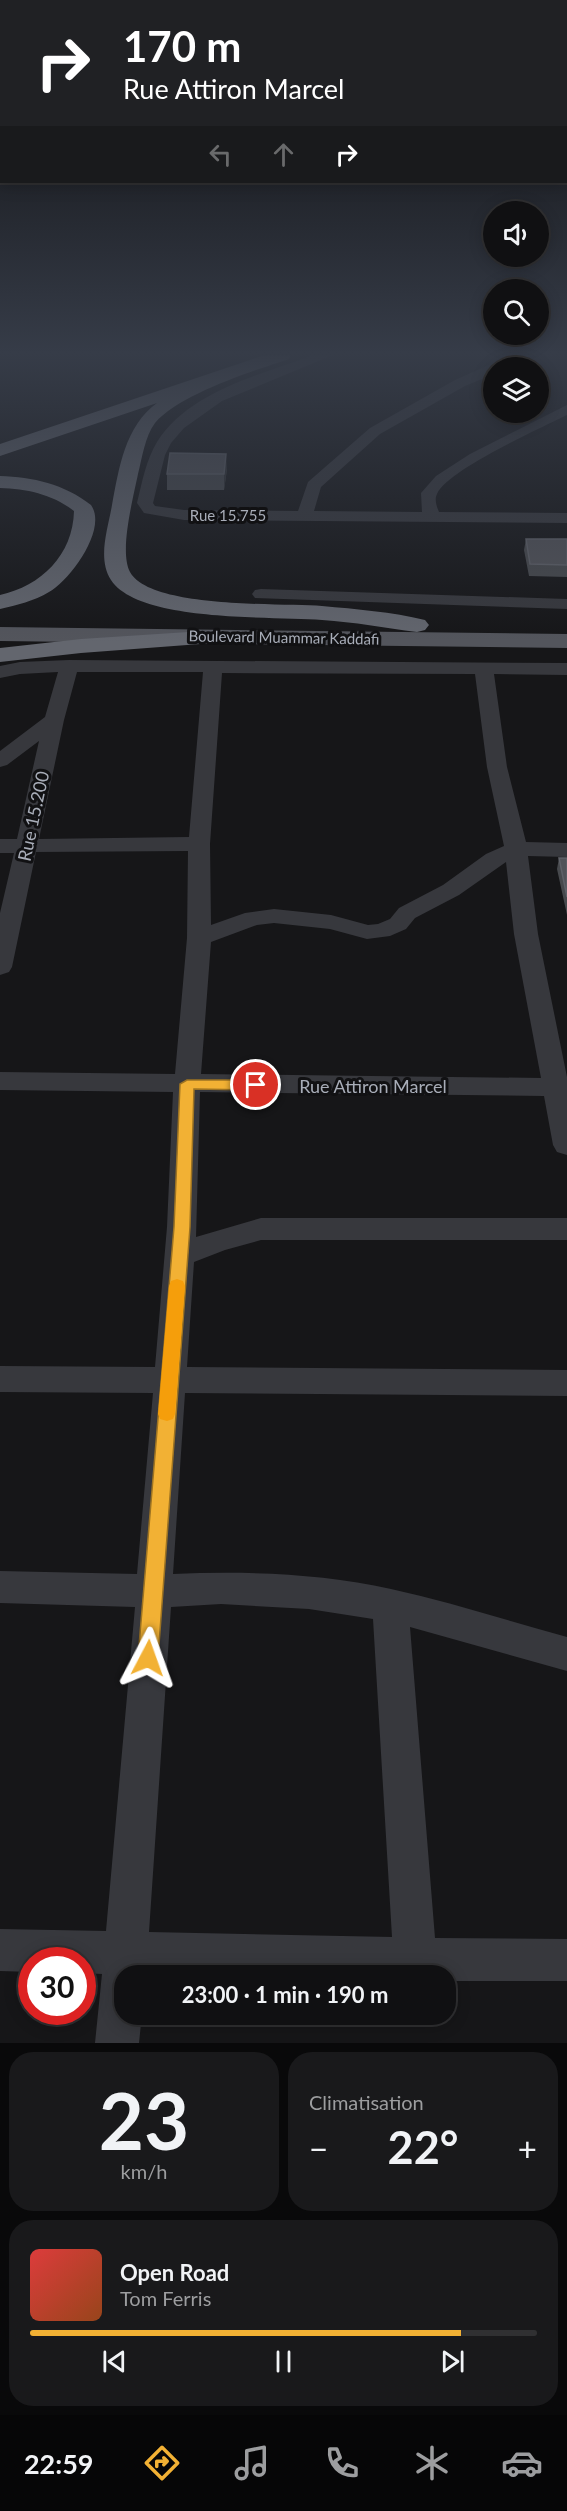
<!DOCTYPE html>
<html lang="fr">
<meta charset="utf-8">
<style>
:root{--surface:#101012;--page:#19191b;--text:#f1f3f6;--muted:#9c9d9f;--line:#303032;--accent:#f2b134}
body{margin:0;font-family:Lato,sans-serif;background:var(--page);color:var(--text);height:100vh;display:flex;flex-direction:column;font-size:22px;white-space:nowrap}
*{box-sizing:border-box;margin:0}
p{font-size:20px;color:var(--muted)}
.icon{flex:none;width:33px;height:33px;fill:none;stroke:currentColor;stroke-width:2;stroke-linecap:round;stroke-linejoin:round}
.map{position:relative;height:2043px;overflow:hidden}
.panel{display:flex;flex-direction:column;gap:9px;padding:9px;background:#09090a;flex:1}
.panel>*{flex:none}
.top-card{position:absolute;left:0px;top:0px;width:567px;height:183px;box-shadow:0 3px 15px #0003,0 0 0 2px var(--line);background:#202124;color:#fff;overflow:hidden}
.controls{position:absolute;left:483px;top:201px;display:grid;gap:12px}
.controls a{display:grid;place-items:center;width:66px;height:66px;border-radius:50%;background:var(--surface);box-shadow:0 3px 15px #0003,0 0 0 2px var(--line);font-size:30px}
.speed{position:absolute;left:18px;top:1947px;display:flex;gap:12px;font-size:30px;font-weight:700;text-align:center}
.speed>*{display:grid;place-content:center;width:78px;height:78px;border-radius:50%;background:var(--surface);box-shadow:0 3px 15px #0003,0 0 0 2px var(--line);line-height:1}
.speed .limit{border:9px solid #d22;background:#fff;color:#111}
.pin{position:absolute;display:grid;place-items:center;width:51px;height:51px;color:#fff;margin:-26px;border:3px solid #fff;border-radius:50%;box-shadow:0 2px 6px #0007}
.me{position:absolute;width:66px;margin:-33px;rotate:4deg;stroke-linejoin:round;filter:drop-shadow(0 0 4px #0008)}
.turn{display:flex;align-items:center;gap:21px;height:126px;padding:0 24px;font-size:27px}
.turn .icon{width:78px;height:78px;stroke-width:2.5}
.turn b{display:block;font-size:42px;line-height:51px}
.lanes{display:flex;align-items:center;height:57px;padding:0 24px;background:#0003;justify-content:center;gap:30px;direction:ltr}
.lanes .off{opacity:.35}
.big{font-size:45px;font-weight:700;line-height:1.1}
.panel .tile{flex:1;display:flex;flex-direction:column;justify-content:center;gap:9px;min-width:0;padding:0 21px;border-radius:24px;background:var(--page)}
.panel .dial{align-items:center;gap:0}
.dial b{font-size:78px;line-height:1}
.song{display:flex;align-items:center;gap:18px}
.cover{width:72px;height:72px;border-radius:9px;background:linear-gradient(135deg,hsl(0 70% 55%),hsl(20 70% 35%))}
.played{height:6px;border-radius:3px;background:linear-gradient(90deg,var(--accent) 85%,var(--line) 85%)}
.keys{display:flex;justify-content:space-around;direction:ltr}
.heat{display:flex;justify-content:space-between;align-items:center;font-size:33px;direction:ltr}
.panel .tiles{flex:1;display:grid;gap:9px;grid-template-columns:1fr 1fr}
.tile:last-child{grid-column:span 2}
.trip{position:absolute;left:114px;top:1965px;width:342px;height:60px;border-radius:24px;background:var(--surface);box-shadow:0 3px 15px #0003,0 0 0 2px var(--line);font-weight:700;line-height:60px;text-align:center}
.tabs{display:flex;height:96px;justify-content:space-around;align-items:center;background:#060607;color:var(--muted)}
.tabs .icon{width:42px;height:42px}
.tabs .on{color:var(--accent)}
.tabs b{font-size:27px;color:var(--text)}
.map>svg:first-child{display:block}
</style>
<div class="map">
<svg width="567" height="2043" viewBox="0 0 567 2043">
<rect width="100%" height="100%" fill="#161618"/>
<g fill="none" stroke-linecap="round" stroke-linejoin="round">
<!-- street -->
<path fill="#37383d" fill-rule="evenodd" d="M313,355H333L222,401L184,428L171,443L165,455L153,503L155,506L184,510L298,511L308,482L370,428L455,380L511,355H529L508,368H494V374L465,386L380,434L321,487L314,511L422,512L421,493L436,476L470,454L567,405V415C541,428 447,470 437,494C434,500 437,507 439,512L567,513V523L184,520L144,513L137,503C142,482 146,460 157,442C189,391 261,375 313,355Z
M261,589L567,599V609L255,598L252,594L255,590Z
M69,660L567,663V675L494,674L507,767L526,842L567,843V857L528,856L538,934L567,1077V1155L557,1152L553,1145L544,1096L200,1092L196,1237L261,1218H567V1240H261L225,1250L194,1262L187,1367L567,1370V1396L185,1393L173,1574C245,1571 320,1573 391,1589C450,1602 509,1621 567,1637V1671L410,1627L435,1938L567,1939V1981H446V1976H124V2014H142L139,2043H95L102,1974L82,1973V1960H32V1972L0,1971V1929L106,1931L135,1607L0,1603V1571L137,1574L153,1393L0,1392V1366L155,1367L167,1227L173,1092L0,1090V1072L175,1074L187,938L188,851L36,852L12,967L9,972L0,975V913L14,853H0V839H17L39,741L7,765L0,767V751L45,717L58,672L20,674L0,678V666L20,662ZM77,672H203L189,837L39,839L64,720ZM222,673L475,674L487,767L504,846L486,854L443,885L399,908L390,919L378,924L368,925L331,915L274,909L245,913L211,925L210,844ZM506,862L514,934L541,1078L201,1074L211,942L257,925L274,923L330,929L367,939L390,936L406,929L415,918L459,895ZM221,1604L309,1609L373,1619L392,1937L149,1932L171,1607Z"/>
<!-- primary -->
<path fill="#53555c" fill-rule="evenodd" d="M0,627L567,634V648L0,641Z"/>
<!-- highway -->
<path fill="#63666e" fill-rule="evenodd" d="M265,355H291L289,359C253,371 180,394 155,423C145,436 142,458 138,474C133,499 119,551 130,572C150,609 283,603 322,606C356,609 392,612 425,620L429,625L425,630L417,632C385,628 354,622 322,620C274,616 139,623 111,580C97,558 108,529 112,505C119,468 125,426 157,403L0,456V444Z
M0,476C33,477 64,484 91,505C108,529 70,580 49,592C34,601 17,605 0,609V595C41,586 73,555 74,511C52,494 27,489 0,488Z
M219,630L227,632L231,637L227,642L81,653L0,662V648L81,639Z"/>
</g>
<!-- wall -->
<path fill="#47494d" d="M227,469L224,490H167V474Z
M526,539H567V577L529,576L524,550Z
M559,858H567V915L557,869Z"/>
<!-- shaded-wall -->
<path fill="#2f3033" d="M226,454L227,469L224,490V474Z"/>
<!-- building -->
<path fill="#525359" stroke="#5f6168" stroke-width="1.5" d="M170,453L226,454L224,474H167Z
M526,539H567V565L530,564Z
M559,858H567V897Z"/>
<!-- sky -->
<linearGradient id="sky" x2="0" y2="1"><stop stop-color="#0c0c0d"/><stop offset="0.55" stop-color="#363c48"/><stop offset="1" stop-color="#363c48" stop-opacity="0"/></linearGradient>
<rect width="567" height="642" fill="url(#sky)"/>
<!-- route -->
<path fill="#f2b134" stroke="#9d7322" stroke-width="1.5" d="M187,1080H256L263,1085L256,1090L194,1089L190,1227L158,1658L155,1665L148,1668L141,1665L138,1658L174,1227L180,1084Z"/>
<!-- slow -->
<path fill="#f59e0b" d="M177,1279L183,1281L185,1286L175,1414L173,1419L167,1421L160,1419L158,1414L169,1286L171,1281Z"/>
<g text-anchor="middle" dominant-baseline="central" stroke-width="6" stroke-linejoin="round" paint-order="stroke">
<!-- far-street labels -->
<g font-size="15" fill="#a8adb8" stroke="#111113">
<text x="228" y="515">Rue 15.755</text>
<text transform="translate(284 637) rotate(1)">Boulevard Muammar Kaddafi</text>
</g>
<!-- street labels -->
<g font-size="18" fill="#a8adb8" stroke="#111113">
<text transform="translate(33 816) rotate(-78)">Rue 15.200</text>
<text x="373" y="1086">Rue Attiron Marcel</text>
</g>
</g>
</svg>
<div class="controls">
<a><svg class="icon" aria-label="sound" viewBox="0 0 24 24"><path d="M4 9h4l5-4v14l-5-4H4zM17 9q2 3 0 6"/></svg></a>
<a><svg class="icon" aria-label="search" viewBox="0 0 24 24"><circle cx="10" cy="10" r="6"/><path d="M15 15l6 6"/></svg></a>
<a><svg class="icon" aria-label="layers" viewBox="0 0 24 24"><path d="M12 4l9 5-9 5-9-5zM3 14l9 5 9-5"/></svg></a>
</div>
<div class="speed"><div class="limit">30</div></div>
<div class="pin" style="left:256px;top:1085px;background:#d93025"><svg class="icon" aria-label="arrive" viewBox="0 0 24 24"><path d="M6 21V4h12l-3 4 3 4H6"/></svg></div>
<svg class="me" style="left:148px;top:1658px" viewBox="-20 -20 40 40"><path d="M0-17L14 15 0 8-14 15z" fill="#f2b134" stroke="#fff" stroke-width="4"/></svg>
<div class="trip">23:00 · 1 min · 190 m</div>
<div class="top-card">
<div class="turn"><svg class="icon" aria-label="right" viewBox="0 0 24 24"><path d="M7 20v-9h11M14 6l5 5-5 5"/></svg><div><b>170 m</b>Rue Attiron Marcel</div></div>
<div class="lanes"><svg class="icon off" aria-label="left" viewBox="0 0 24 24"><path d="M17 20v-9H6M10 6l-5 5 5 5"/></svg><svg class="icon off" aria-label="ahead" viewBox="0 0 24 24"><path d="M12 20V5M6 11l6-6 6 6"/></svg><svg class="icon" aria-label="right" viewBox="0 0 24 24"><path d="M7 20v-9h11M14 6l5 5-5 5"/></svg></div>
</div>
</div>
<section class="panel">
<div class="tiles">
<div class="tile dial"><b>23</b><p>km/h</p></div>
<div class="tile"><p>Climatisation</p>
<div class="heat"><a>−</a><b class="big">22°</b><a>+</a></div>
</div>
<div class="tile">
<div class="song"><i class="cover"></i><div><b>Open Road</b><p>Tom Ferris</p></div></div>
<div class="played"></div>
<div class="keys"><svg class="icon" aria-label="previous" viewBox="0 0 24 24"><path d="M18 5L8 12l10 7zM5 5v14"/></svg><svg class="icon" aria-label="pause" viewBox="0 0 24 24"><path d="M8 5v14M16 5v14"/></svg><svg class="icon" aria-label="next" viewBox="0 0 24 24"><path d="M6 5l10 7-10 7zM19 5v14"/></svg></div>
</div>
</div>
</section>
<nav class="tabs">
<b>22:59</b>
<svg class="icon on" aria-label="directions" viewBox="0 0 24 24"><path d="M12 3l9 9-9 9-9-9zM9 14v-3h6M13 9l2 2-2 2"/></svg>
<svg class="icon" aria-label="music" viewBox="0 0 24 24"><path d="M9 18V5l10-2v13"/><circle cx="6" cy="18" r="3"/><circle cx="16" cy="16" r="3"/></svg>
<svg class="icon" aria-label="phone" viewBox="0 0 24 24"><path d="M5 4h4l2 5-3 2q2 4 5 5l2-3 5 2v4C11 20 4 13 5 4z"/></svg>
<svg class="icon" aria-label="climate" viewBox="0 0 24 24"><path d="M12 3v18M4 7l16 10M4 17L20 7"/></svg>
<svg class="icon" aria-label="car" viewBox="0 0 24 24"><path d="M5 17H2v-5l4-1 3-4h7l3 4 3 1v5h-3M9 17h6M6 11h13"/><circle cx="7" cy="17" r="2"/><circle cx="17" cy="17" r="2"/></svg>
</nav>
